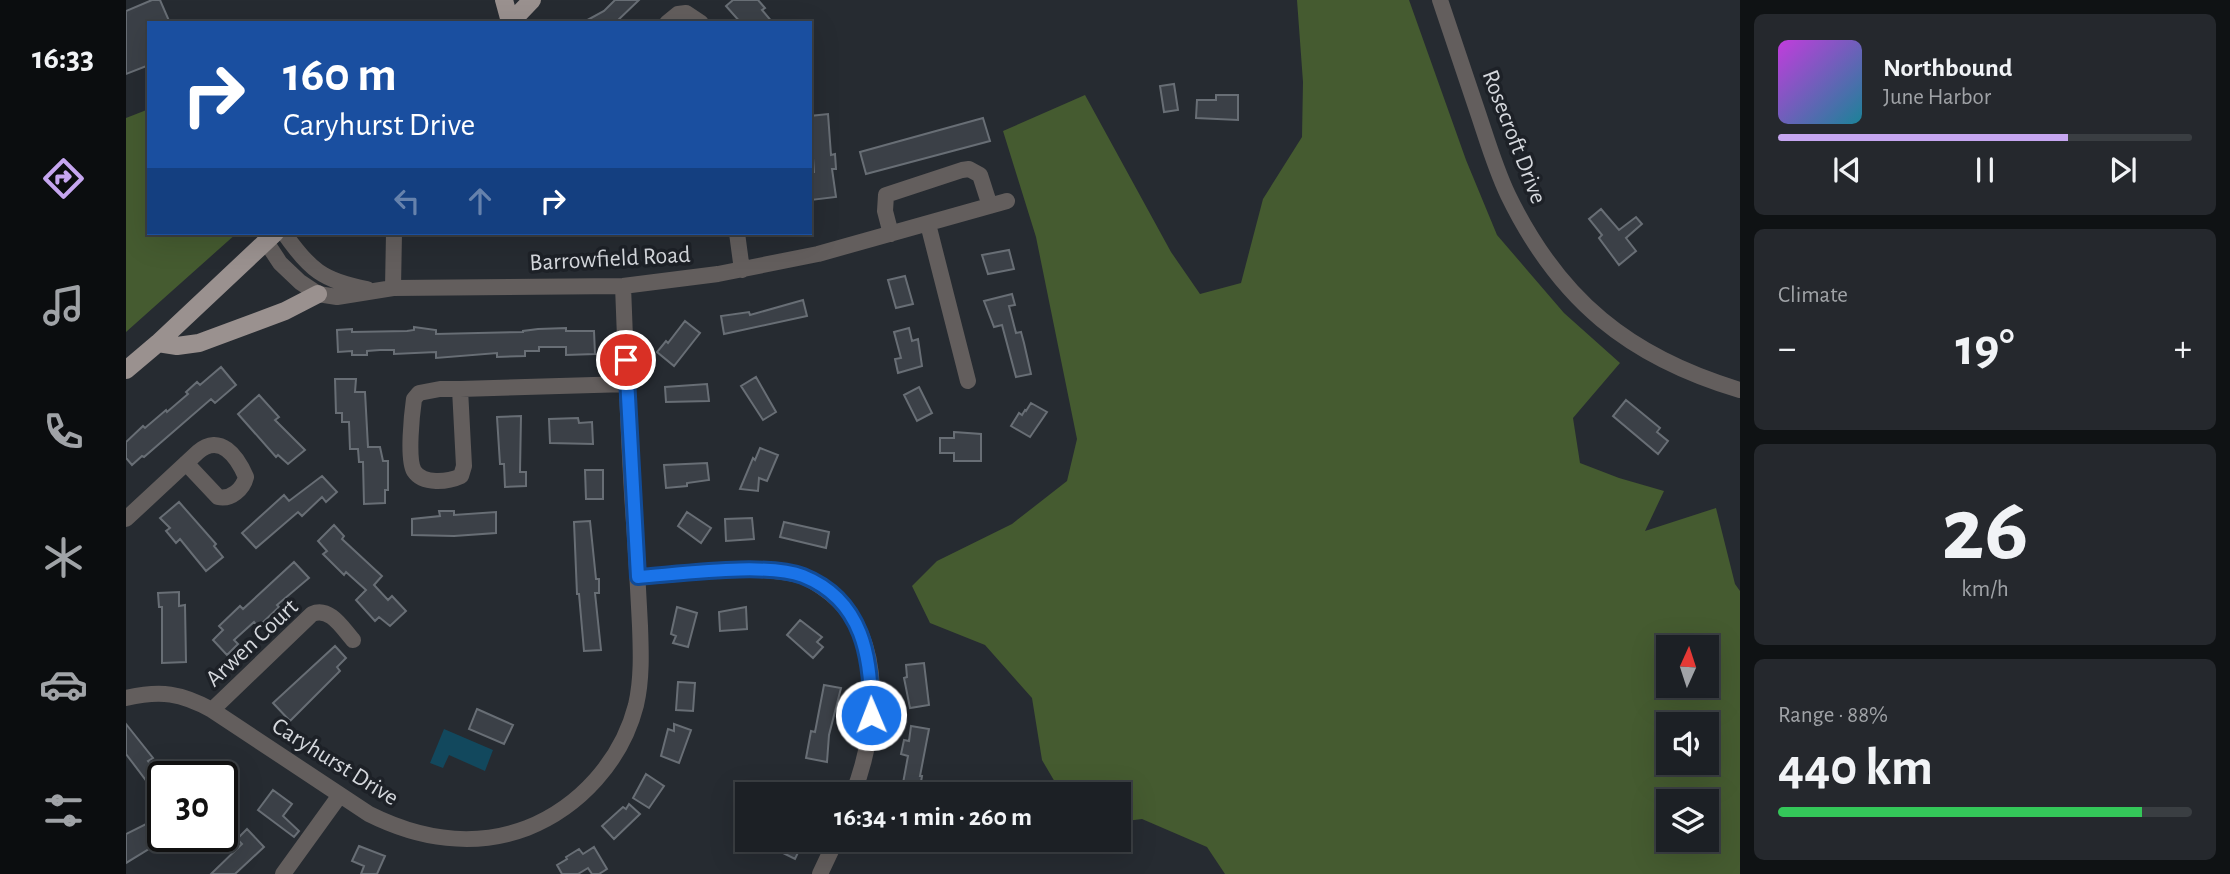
<!DOCTYPE html>
<meta charset="utf-8">
<style>
:root{--surface:#1c2025;--page:#25282d;--text:#f1f3f6;--muted:#a0a3a7;--line:#3a3e42;--accent:#c6a6f0}
body{margin:0;font-family:"Alegreya Sans",sans-serif;background:var(--page);color:var(--text);height:100vh;display:flex;flex-direction:column;font-size:26px;white-space:nowrap}
*{box-sizing:border-box;margin:0}
p{font-size:23px;color:var(--muted)}
.icon{flex:none;width:38px;height:38px;fill:none;stroke:currentColor;stroke-width:2;stroke-linecap:round;stroke-linejoin:round}
.map{position:relative;flex:1;overflow:hidden}
.drawer{display:flex;flex-direction:column;gap:14px;padding:14px;background:#0f1214;width:490px}
.drawer>*{flex:none}
.guide{position:absolute;left:21px;top:21px;width:665px;height:214px;border-radius:0px;box-shadow:0 7px 28px #0002,0 0 0 2px var(--line);background:#1a4fa0;color:#fff;overflow:hidden}
.needle{width:46px;rotate:3deg}
.controls{position:absolute;left:1530px;top:635px;display:grid;gap:14px}
.controls a{display:grid;place-items:center;width:63px;height:63px;border-radius:0px;background:var(--surface);box-shadow:0 7px 28px #0002,0 0 0 2px var(--line);font-size:35px}
.speed{position:absolute;left:21px;top:761px;display:flex;gap:14px;font-size:35px;font-weight:700;text-align:center}
.speed>*{display:grid;place-content:center;width:91px;height:91px;border-radius:50%;background:var(--surface);box-shadow:0 7px 28px #0002,0 0 0 2px var(--line);line-height:1}
.speed .limit{border:4px solid #111;border-radius:10px;background:#fff;color:#111}
.pin{position:absolute;display:grid;place-items:center;width:60px;height:60px;color:#fff;margin:-30px;border:4px solid #fff;border-radius:50%;box-shadow:0 2px 7px #0007}
.me{position:absolute;width:77px;margin:-38px;rotate:359deg;stroke-linejoin:round;filter:drop-shadow(0 0 5px #0008)}
.turn{display:flex;align-items:center;gap:24px;height:147px;padding:0 21px;font-size:32px}
.turn .icon{width:91px;height:91px;stroke-width:2.5}
.turn b{display:block;font-size:49px;line-height:60px}
.lanes{display:flex;align-items:center;height:66px;padding:0 21px;background:#0003;justify-content:center;gap:35px;direction:ltr}
.lanes .off{opacity:.35}
.big{font-size:52px;font-weight:600;line-height:1.1}
.drawer .widget{flex:1;display:flex;flex-direction:column;justify-content:center;gap:10px;min-width:0;padding:0 24px;border-radius:10px;background:var(--page)}
.drawer .dial{align-items:center;gap:0}
.dial b{font-size:91px;line-height:1}
.song{display:flex;align-items:center;gap:21px}
.cover{width:84px;height:84px;border-radius:10px;background:linear-gradient(135deg,hsl(290 70% 55%),hsl(190 70% 35%))}
.played{height:7px;border-radius:4px;background:linear-gradient(90deg,var(--accent) 70%,var(--line) 70%)}
.keys{display:flex;justify-content:space-around;direction:ltr}
.heat{display:flex;justify-content:space-between;align-items:center;font-size:38px;direction:ltr}
.charge{height:10px;border-radius:5px;background:linear-gradient(90deg,#34c759 88%,var(--line) 0)}
.trip{position:absolute;left:609px;top:782px;width:396px;height:70px;border-radius:0px;background:var(--surface);box-shadow:0 7px 28px #0002,0 0 0 2px var(--line);font-weight:600;line-height:70px;text-align:center}
main{display:flex;flex:1;min-height:0}
.tab-bar{display:flex;flex-direction:column;width:126px;justify-content:space-around;align-items:center;background:#0b0d0f;color:var(--muted)}
.tab-bar .icon{width:49px;height:49px}
.tab-bar .on{color:var(--accent)}
.tab-bar b{font-size:32px;color:var(--text)}
.map>svg:first-child{display:block}
</style>
<main>
<nav class="tab-bar">
<b>16:33</b>
<svg class="icon on" aria-label="directions" viewBox="0 0 24 24"><path d="M12 3l9 9-9 9-9-9zM9 14v-3h6M13 9l2 2-2 2"/></svg>
<svg class="icon" aria-label="music" viewBox="0 0 24 24"><path d="M9 18V5l10-2v13"/><circle cx="6" cy="18" r="3"/><circle cx="16" cy="16" r="3"/></svg>
<svg class="icon" aria-label="phone" viewBox="0 0 24 24"><path d="M5 4h4l2 5-3 2q2 4 5 5l2-3 5 2v4C11 20 4 13 5 4z"/></svg>
<svg class="icon" aria-label="climate" viewBox="0 0 24 24"><path d="M12 3v18M4 7l16 10M4 17L20 7"/></svg>
<svg class="icon" aria-label="car" viewBox="0 0 24 24"><path d="M5 17H2v-5l4-1 3-4h7l3 4 3 1v5h-3M9 17h6M6 11h13"/><circle cx="7" cy="17" r="2"/><circle cx="17" cy="17" r="2"/></svg>
<svg class="icon" aria-label="filters" viewBox="0 0 24 24"><path d="M4 7h16M4 17h16"/><circle cx="9" cy="7" r="2"/><circle cx="15" cy="17" r="2"/></svg>
</nav>
<div class="map">
<svg width="1614" height="874" viewBox="0 0 1614 874">
<rect width="100%" height="100%" fill="#262b31"/>
<!-- green -->
<path fill="#455b30" fill-rule="evenodd" d="M1171,0H1283L1340,160L1371,235L1438,313L1494,363L1447,418L1454,463L1493,478L1538,491L1519,531L1590,508L1609,584L1614,591V874H1099L1081,847L1016,819L992,822V794H936L916,760L906,698L859,645L804,623L786,586L811,561L886,524L941,481L951,439L910,237L877,131L959,95L1045,252L1074,294L1115,283L1137,199L1176,137L1177,82ZM1542,648H1580V686H1542ZM1542,724H1580V763H1542ZM1542,802H1580V840H1542Z
M23,109V233H111L0,332V118Z"/>
<!-- water -->
<path fill="#12485d" d="M318,729L367,750L359,771L323,755L317,768L304,763Z"/>
<!-- building -->
<path fill="#3b4047" stroke="#686e75" stroke-width="2" d="M26,0H34L44,23H23V65L0,74V11Z
M489,0H513L489,23H456L478,11Z
M607,0H632L639,8L636,10L647,23H615L600,6Z
M1048,84L1052,110L1038,112L1034,86Z
M1090,95H1112V120L1070,118L1071,100H1090Z
M702,114L705,155L709,154L710,169H706L710,197L685,200L684,172H688L684,116Z
M857,118L864,141L740,174L734,152Z
M1475,209L1493,230L1510,217L1516,224L1500,238L1510,251L1493,265L1473,238L1476,235L1463,219Z
M883,250L888,269L862,274L856,255Z
M779,276L787,304L770,308L762,280Z
M886,294L889,305L883,306L890,333L895,332L898,343L905,374L890,377L876,325L868,327L858,301Z
M677,300L681,316L598,334L595,316L623,312L624,315Z
M559,321L574,333L548,366L531,352L540,341L542,343Z
M288,327L310,330V334L397,332V331L412,329L440,328V331H468L469,354L440,355V347H413V351H399V356L371,357V353L310,358V352L268,354V350H254L241,351V355H226V351L212,352L211,330L226,329V332L281,331L288,330Z
M783,328L786,341L792,339L796,366L772,373L769,359L775,358L768,332Z
M95,367L110,385L89,403L85,399L18,457L16,456L6,465L0,458V442L17,426L19,428L40,410L41,412L62,394L60,392L71,382L74,385Z
M630,377L650,412L637,420L615,386Z
M209,379H230L229,392H239L242,447H254L257,461H262V490H259V503L238,504L237,462H233L232,449H224L223,422H216V413H210Z
M581,384L583,401L540,402L539,387Z
M793,387L806,413L791,421L778,395Z
M133,395L153,417L149,420L179,450L162,464L152,455L150,457L112,414Z
M1500,400L1534,428L1531,432L1542,441L1532,454L1487,416Z
M905,403L921,412L904,437L885,426L893,413L896,415L899,410L900,411Z
M395,416L394,472H400V486L379,487L378,464H374L371,417Z
M452,418L453,423L466,422L467,444L424,443L423,419Z
M828,432L855,434V461H828V453H814V438H828Z
M634,448L652,455L641,481L633,478L632,491L614,489L627,458L629,460Z
M581,463L583,480L561,483V486L540,488L538,465Z
M459,470H477V499H460Z
M196,476L211,492L200,502L196,497L176,516L172,512L130,548L116,533L158,495L163,501Z
M53,502L90,544L88,546L97,557L80,571L54,539L50,543L40,531L44,528L34,518Z
M313,511H328V515L370,512V533L328,536L286,535V519L314,516Z
M561,512L585,528L575,543L552,526Z
M626,518L628,539L600,541L599,519Z
M464,521L470,579H473V593H469L475,650L458,651L453,594H451L448,522Z
M658,522L703,532L700,548L654,537Z
M208,525L218,536L216,539L256,576L248,585L262,600L266,596L280,611L264,626L253,617L249,621L230,600L240,590L220,572L218,575L197,554L201,551L192,541Z
M168,562L183,578L151,605L153,607L132,627L128,622L108,640L112,644L101,655L87,640L97,630L93,626L114,606L117,609Z
M53,592V606L59,605L60,662L36,663V607H33L32,593Z
M551,607L571,613L562,647L547,643L550,636L545,634Z
M620,607L621,629L594,631L593,612Z
M674,620L696,637L691,642L697,647L687,658L661,635Z
M209,646L220,658L211,667L214,671L164,721L147,703Z
M798,663L803,705L784,708L778,678L781,677L780,665Z
M552,682L569,683L567,711L550,710Z
M698,685L715,688L703,735L701,762L680,758L685,731L689,732Z
M351,709L387,725L378,744L343,729Z
M0,724L27,758L22,761L37,781V803L0,754Z
M548,724L565,730L553,763L535,756L542,729L548,731Z
M785,726L803,729L794,776H796L793,794H775L782,756L775,754L778,740L783,741Z
M520,774L538,786L523,808L507,798Z
M147,790L166,804L157,816L173,831L168,837L132,810Z
M503,804L514,814L488,839L476,826L497,807L500,809Z
M24,822L36,841L0,863V834Z
M121,829L138,847L109,874H85L116,844L111,839Z
M659,840H678L669,859L653,851Z
M233,846L259,856L251,874H235L238,866L226,861Z
M468,847L481,869L473,874H466L462,868L452,874H436L431,865L441,859L440,857L453,849L457,854Z"/>
<g fill="none" stroke-linecap="round" stroke-linejoin="round">
<!-- minor -->
<path stroke="#635e5d" stroke-width="16" d="M1314,0C1327,39 1340,77 1353,116C1362,143 1370,170 1382,195C1433,300 1503,357 1614,390
M541,23L552,14L560,13L575,23
M802,224L842,381
M158,233C183,269 197,281 241,289
M611,233L616,270
M765,234L759,211L760,195L836,170L843,169L854,175L864,206
M139,240L154,263L174,282L192,294L211,297L267,288L497,286L592,274L692,254L881,201
M267,288L268,233
M314,389H334L338,466L335,476C322,482 297,485 288,471C281,459 286,413 288,399L293,393Z
M334,389L502,384
M0,519L72,452C94,433 111,456 120,477C117,489 105,500 92,497L60,463
M512,577C564,574 621,563 672,575C684,578 696,587 705,594C762,640 750,734 727,794
M0,698C35,690 55,693 86,710L243,814C293,839 348,848 401,828C454,807 496,760 510,705C516,679 515,652 514,626C512,587 510,548 507,509C502,435 500,360 497,286
M86,710L186,614C204,606 217,629 227,640
M157,874L214,795
M694,874L710,840"/>
<!-- major -->
<path stroke="#9a918f" stroke-width="18" d="M378,0L384,22
M384,23L406,0
M32,343L51,346L73,343L159,311L192,294
M0,370L32,343L149,233"/>
</g>
<g fill="none" stroke-linecap="round" stroke-linejoin="round">
<!-- route casing -->
<g stroke="#114b97" stroke-width="18">
<path id="route" d="M500,360L512,577C554,574 640,562 677,576C737,600 746,658 745,715"/>
</g>
<!-- route -->
<use href="#route" stroke="#1a73e8" stroke-width="12"/>
</g>
<g text-anchor="middle" dominant-baseline="central" stroke-width="7" stroke-linejoin="round" paint-order="stroke">
<!-- street labels -->
<g font-size="24" fill="#d5d8dd" stroke="#1d2127">
<text transform="translate(1388 137) rotate(69)">Rosecroft Drive</text>
<text transform="translate(484 259) rotate(-3)">Barrowfield Road</text>
<text transform="translate(126 643) rotate(-43)">Arwen Court</text>
<text transform="translate(209 762) rotate(32)">Caryhurst Drive</text>
</g>
</g>
</svg>
<div class="controls">
<a><svg class="needle" viewBox="-14 -14 28 28"><path d="M0-13l5 13h-10z" fill="#e53935"/><path d="M0 13l5-13h-10z" fill="#a0a3a7"/></svg></a>
<a><svg class="icon" aria-label="sound" viewBox="0 0 24 24"><path d="M4 9h4l5-4v14l-5-4H4zM17 9q2 3 0 6"/></svg></a>
<a><svg class="icon" aria-label="layers" viewBox="0 0 24 24"><path d="M12 4l9 5-9 5-9-5zM3 14l9 5 9-5"/></svg></a>
</div>
<div class="speed"><div class="limit">30</div></div>
<div class="pin" style="left:500px;top:360px;background:#d93025"><svg class="icon" aria-label="arrive" viewBox="0 0 24 24"><path d="M6 21V4h12l-3 4 3 4H6"/></svg></div>
<svg class="me" style="left:745px;top:715px" viewBox="-20 -20 40 40"><circle r="17" fill="#1a73e8" stroke="#fff" stroke-width="3"/><path d="M0-11L8 9 0 5-8 9z" fill="#fff"/></svg>
<div class="trip">16:34 · 1 min · 260 m</div>
<div class="guide">
<div class="turn"><svg class="icon" aria-label="right" viewBox="0 0 24 24"><path d="M7 20v-9h11M14 6l5 5-5 5"/></svg><div><b>160 m</b>Caryhurst Drive</div></div>
<div class="lanes"><svg class="icon off" aria-label="left" viewBox="0 0 24 24"><path d="M17 20v-9H6M10 6l-5 5 5 5"/></svg><svg class="icon off" aria-label="ahead" viewBox="0 0 24 24"><path d="M12 20V5M6 11l6-6 6 6"/></svg><svg class="icon" aria-label="right" viewBox="0 0 24 24"><path d="M7 20v-9h11M14 6l5 5-5 5"/></svg></div>
</div>
</div>
<section class="drawer">
<div class="widget">
<div class="song"><i class="cover"></i><div><b>Northbound</b><p>June Harbor</p></div></div>
<div class="played"></div>
<div class="keys"><svg class="icon" aria-label="previous" viewBox="0 0 24 24"><path d="M18 5L8 12l10 7zM5 5v14"/></svg><svg class="icon" aria-label="pause" viewBox="0 0 24 24"><path d="M8 5v14M16 5v14"/></svg><svg class="icon" aria-label="next" viewBox="0 0 24 24"><path d="M6 5l10 7-10 7zM19 5v14"/></svg></div>
</div>
<div class="widget"><p>Climate</p>
<div class="heat"><a>−</a><b class="big">19°</b><a>+</a></div>
</div>
<div class="widget dial"><b>26</b><p>km/h</p></div>
<div class="widget"><p>Range · 88%</p><b class="big">440 km</b><div class="charge"></div></div>
</section>
</main>
